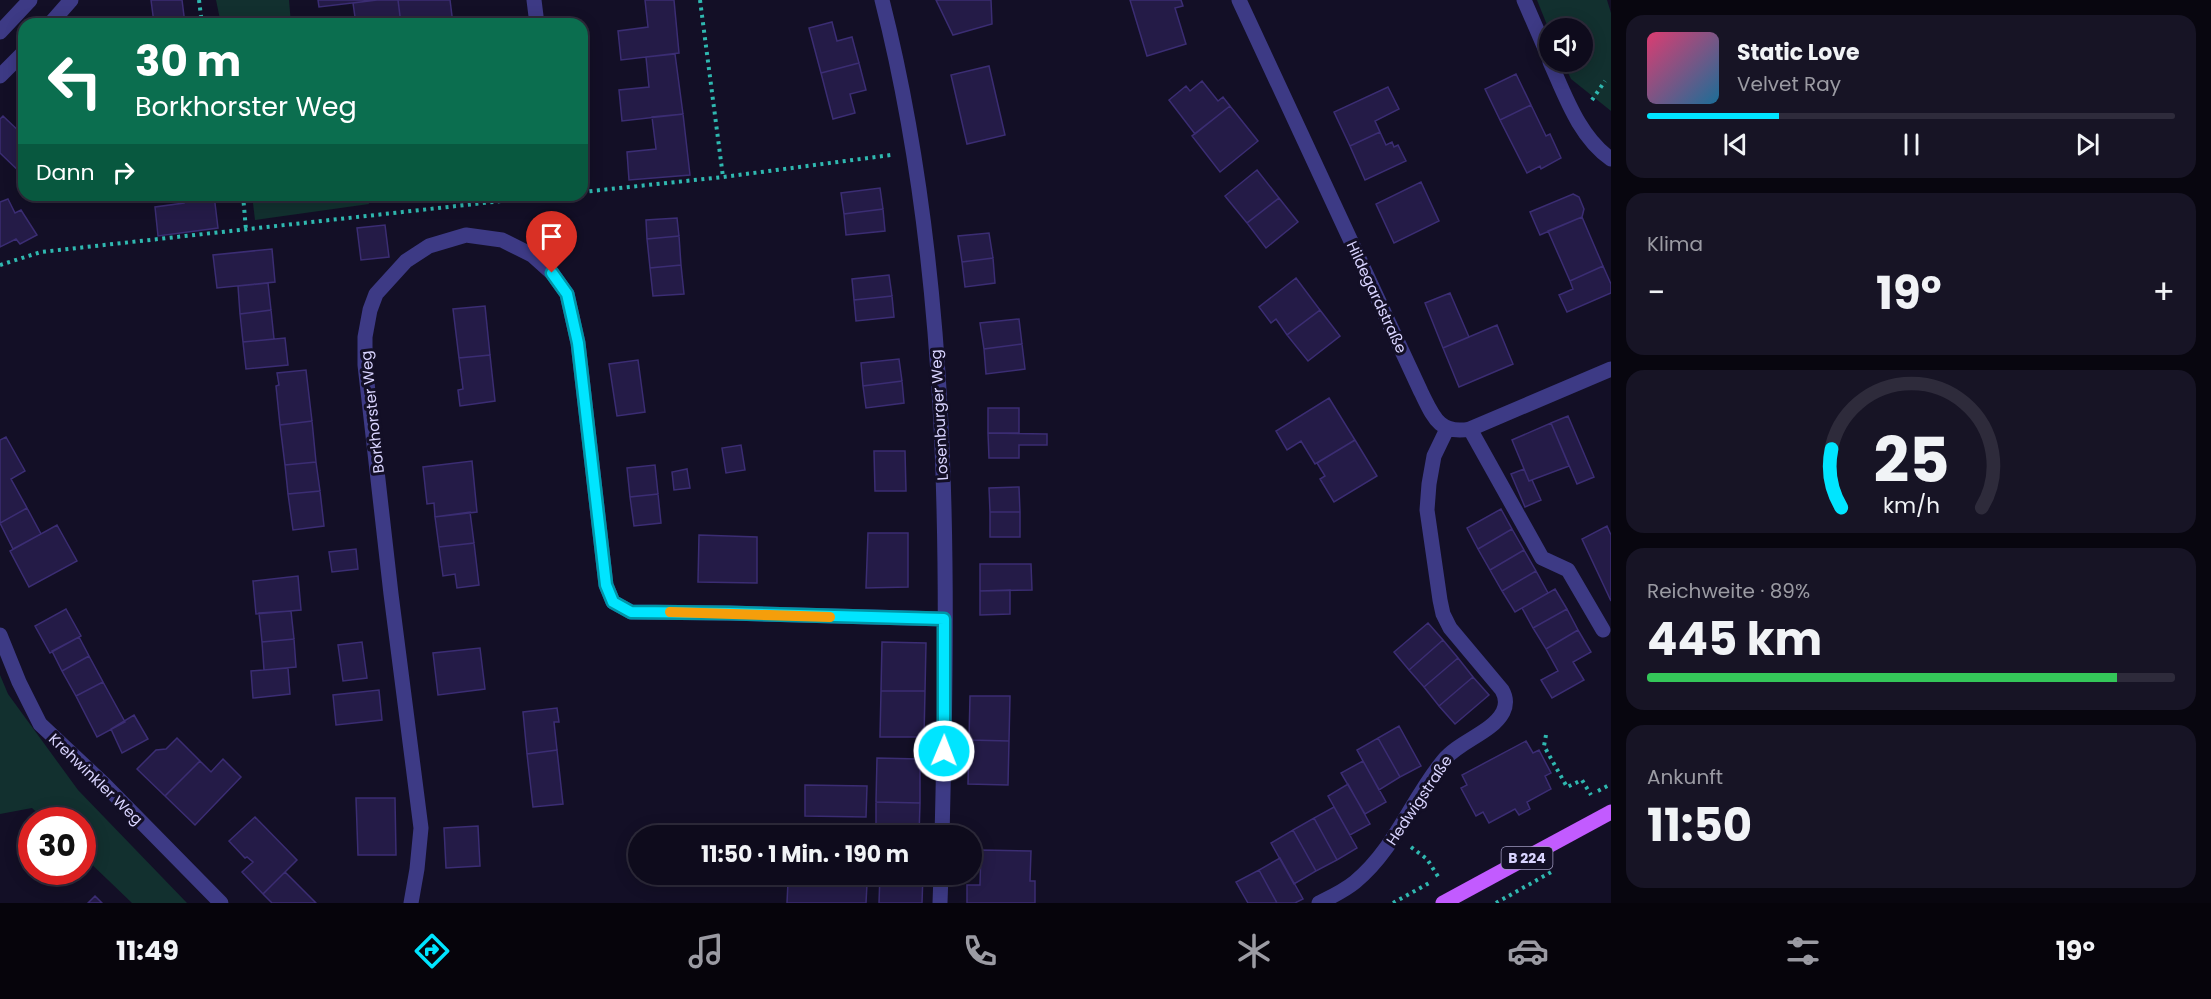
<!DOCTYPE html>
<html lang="de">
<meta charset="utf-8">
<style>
:root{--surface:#0e0b1c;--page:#171425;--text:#f1f3f6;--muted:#9b9ba3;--line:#2e2b3b;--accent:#00e5ff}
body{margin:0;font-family:Poppins,sans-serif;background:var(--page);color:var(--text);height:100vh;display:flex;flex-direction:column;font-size:22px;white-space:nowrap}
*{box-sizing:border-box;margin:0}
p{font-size:20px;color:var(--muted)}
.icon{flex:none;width:33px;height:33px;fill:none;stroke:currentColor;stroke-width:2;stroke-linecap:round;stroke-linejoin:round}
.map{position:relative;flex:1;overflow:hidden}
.drawer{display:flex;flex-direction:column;gap:15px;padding:15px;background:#08060f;width:600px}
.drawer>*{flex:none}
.guide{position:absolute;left:18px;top:18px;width:570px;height:183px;border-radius:18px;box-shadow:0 3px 15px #0003,0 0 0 2px var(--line);background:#0b6e4f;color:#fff;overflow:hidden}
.buttons{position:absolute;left:1539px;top:18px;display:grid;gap:12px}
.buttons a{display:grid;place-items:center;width:54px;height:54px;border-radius:50%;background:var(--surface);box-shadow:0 3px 15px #0003,0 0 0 2px var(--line);font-size:30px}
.speed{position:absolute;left:18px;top:807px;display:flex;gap:12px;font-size:30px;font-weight:700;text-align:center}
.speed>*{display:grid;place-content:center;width:78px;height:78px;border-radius:50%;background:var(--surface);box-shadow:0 3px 15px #0003,0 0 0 2px var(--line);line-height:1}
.speed .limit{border:9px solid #d22;background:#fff;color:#111}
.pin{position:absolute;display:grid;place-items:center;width:51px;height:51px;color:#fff;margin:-62px -26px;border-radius:50% 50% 50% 0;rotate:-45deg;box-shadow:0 0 6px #0007}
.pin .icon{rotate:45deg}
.me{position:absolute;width:66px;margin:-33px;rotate:1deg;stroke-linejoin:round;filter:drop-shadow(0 0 4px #0008)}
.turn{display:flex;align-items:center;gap:21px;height:126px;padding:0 18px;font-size:27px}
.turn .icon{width:78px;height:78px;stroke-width:2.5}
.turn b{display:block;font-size:42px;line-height:51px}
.then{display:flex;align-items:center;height:57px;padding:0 18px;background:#0003;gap:12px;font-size:22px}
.big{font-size:45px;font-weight:700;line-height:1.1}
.drawer .widget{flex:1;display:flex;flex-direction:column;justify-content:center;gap:9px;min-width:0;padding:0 21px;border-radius:18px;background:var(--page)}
.drawer .dial{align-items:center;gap:0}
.dial svg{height:156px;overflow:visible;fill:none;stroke:var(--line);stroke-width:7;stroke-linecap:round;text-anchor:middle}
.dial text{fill:var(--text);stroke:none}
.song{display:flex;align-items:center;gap:18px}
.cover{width:72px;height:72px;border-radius:9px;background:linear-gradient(135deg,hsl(340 70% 55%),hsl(200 70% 35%))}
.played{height:6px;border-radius:3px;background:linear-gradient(90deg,var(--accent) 25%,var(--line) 25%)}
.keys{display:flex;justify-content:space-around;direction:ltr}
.heat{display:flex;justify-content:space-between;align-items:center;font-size:33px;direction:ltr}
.charge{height:9px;border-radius:4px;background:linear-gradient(90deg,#34c759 89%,var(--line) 0)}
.trip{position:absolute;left:628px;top:825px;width:354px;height:60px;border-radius:30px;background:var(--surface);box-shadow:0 3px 15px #0003,0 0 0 2px var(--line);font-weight:700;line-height:60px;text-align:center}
.tabs{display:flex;height:96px;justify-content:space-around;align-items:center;background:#06040b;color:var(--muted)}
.tabs .icon{width:42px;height:42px}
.tabs .on{color:var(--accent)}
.tabs b{font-size:27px;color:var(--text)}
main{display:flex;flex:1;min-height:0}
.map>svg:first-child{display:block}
</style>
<main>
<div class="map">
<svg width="1611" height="903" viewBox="0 0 1611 903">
<rect width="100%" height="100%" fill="#130f26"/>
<!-- green -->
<path fill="#12302f" d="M216,0H289L291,24H221Z
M1537,0H1607L1611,13V111L1571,79L1563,62H1582V28L1549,30Z
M252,195H367L369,204L255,220Z
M0,675L8,694L78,790L187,903H132L83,856L82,820H45L32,808L0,814Z"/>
<!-- building -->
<path fill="#241b47" stroke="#3b2d73" stroke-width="1.5" d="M151,0H182L185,24H147L154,23Z
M318,0H377L319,7Z
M377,0H398L401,24H356L353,3Z
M398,0H450L453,24H401Z
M645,0H674L679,53L621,60L618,31L648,27Z
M936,0H991L992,24L953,35Z
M1130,0H1181L1183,6L1175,8L1186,44L1147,56Z
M832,22L837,41L852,37L859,63L821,73L809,28Z
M675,54L683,114L622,121L619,90L649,87L646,57Z
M859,63L866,90L850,94L855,113L833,119L821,73Z
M989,66L1005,135L967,144L951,75Z
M1516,74L1531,105L1500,120L1485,89Z
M1202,81L1218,101L1223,97L1230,106L1195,134L1169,100L1186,86L1190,91Z
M1388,87L1399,109L1375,121L1380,132L1350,146L1334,112Z
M1531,105L1546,136L1550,134L1561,158L1541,169L1540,166L1527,173L1500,120Z
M1230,106L1258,141L1220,172L1192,136Z
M683,114L690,175L629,180L627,152L656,149L652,117Z
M3,116L24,136V176L0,153V119Z
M1380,132L1386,145L1392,142L1394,147L1398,145L1406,161L1365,180L1350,146Z
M1257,170L1279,198L1247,223L1225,196Z
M1421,182L1439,221L1394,243L1376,204Z
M880,188L883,209L844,214L841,193Z
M1573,194L1579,197L1584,209L1582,217L1540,235L1530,212Z
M184,195H214L218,228L158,236L155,207L184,203Z
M1279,198L1298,222L1266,248L1247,223Z
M8,199L15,213L21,210L37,235L20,244L16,239L0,247V202Z
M883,209L885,231L846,235L844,214Z
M1582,217L1603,266L1570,281L1548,231Z
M677,218L679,236L647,239L646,220Z
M385,225L389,257L361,260L357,228Z
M989,233L993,258L962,262L958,236Z
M679,236L681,265L650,268L647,239Z
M272,249L275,282L217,288L213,255Z
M993,258L995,283L965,287L962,262Z
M681,265L684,294L653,296L650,268Z
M1603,266L1611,284V293L1567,312L1559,295L1573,289L1570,281Z
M889,275L892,296L854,300L852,279Z
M1296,278L1320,310L1287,335L1276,319L1271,323L1259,307Z
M268,283L271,310L240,314L238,286Z
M1450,293L1469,337L1443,348L1425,303Z
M892,296L894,317L856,321L854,300Z
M485,306L490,355L459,358L453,309Z
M271,310L274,339L243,342L240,314Z
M1320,310L1340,336L1308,361L1287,335Z
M1019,319L1022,344L984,349L980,323Z
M1497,325L1513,364L1459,387L1443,348Z
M285,338L288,365L246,369L243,342Z
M1022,344L1025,369L986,374L984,349Z
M490,355L495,401L460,406L458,390L463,389L459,358Z
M899,359L902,381L863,386L861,363Z
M638,360L645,412L617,416L609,364Z
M306,370L312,421L280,425L276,386L279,385L277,373Z
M902,381L904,403L866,408L863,386Z
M1329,398L1355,440L1315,464L1301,441L1287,450L1276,431Z
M988,408H1019V433H988Z
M1568,416L1594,477L1577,484L1551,423Z
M312,421L316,462L285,465L280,425Z
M1551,423L1569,466L1529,481L1512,440Z
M988,433L1047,434V445H1019V458H989Z
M6,437L25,471L11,479L27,508L0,523V440Z
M1355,440L1377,476L1334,502L1320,479L1325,476L1317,463Z
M741,445L745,470L726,473L722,448Z
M874,451H905L906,491H875Z
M472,461L477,512L435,517L434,503L427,504L423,467Z
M316,462L320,491L288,494L285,465Z
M655,465L658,494L630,497L627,468Z
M687,469L690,488L674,490L672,472Z
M1524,469L1529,481L1532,480L1541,500L1525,507L1511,474Z
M1019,487L1020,512H990L989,488Z
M320,491L324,526L293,530L288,494Z
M658,494L661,523L634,526L630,497Z
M27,508L41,534L13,549L0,523Z
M1501,509L1512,529L1478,549L1467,528Z
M470,512L474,543L439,547L435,517Z
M990,512H1020V537H990Z
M57,525L77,561L29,587L10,551Z
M1607,526L1611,535V601L1582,539Z
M1512,529L1524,550L1490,570L1478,549Z
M868,533H908V587L866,588Z
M699,535L757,537V583L698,582Z
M474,543L479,585L457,588L455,574L443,576L439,547Z
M356,549L358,569L332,572L329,552Z
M1524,550L1536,571L1502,591L1490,570Z
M980,564H1031L1032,590L980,591Z
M1536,571L1548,593L1515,612L1502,591Z
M298,576L301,610L256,614L253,581Z
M1555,589L1567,609L1533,628L1522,608Z
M1010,590V614L980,615V591Z
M66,609L81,636L50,653L35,626Z
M1567,609L1578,630L1546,649L1533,628Z
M291,611L294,639L262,642L259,613Z
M1428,623L1443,640L1409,670L1394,652Z
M1578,630L1591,652L1573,662L1584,680L1552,698L1541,680L1558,671L1546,649Z
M79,637L89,656L62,671L52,651Z
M294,639L296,667L264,670L262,642Z
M1443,640L1458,658L1424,687L1409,670Z
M362,642L367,678L343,681L338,645Z
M882,642L926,643L925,691H881Z
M480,648L485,689L438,695L433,653Z
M89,656L103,682L76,696L62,671Z
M1458,658L1473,677L1439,706L1424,687Z
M288,668L290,694L253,698L251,671Z
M1473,677L1489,695L1455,724L1439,706Z
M103,682L125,722L97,737L76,696Z
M379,690L382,720L336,725L333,695Z
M881,691H925L924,737H880Z
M970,696H1010L1009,741L969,740Z
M557,708L559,722H554L557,750L527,754L523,712Z
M134,715L148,739L122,753L111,729Z
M1399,726L1421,766L1400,777L1378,738Z
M177,738L200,761L165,796L137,769L156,750L166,749Z
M1378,738L1400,777L1379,790L1357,750Z
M969,740L1009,741L1008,785L968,784Z
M1526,741L1533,753L1539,750L1551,773L1545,776L1551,789L1527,802L1530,809L1519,815L1515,809L1489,823L1483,812L1476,816L1461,788L1467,785L1462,775Z
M557,750L563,804L533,807L527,754Z
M877,758L920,759V803L876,802Z
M223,759L241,777L195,825L165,796L200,761L211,772Z
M1363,761L1386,802L1365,814L1341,773Z
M1348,784L1370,824L1350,835L1328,796Z
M805,785L867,786L866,817L805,816Z
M356,798H395L396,855H358Z
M876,802L920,803L919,836H876Z
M1334,807L1357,848L1337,860L1314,818Z
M255,817L297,860L263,894L242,872L253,862L247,857L245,858L229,841Z
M1314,818L1337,860L1316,871L1293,830Z
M478,826L480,866L446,868L444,828Z
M1293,830L1316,871L1294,884L1271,843Z
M981,850L1031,851L1030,881H1035V903H967V885H980Z
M1280,858L1303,899L1295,903H1277L1259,870Z
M1259,870L1277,903H1248L1236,882Z
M285,872L316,903H272L263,894Z
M880,874H923L922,903H879Z
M788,882L867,884L866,903H787Z
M95,896L102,903H88Z"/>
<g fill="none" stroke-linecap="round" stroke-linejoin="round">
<!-- path -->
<path stroke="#2fb8b0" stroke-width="4" stroke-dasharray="3 4.5" stroke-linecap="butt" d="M199,0L202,24
M700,0L723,177
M1592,100L1605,81
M582,192L723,177L891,155
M243,195L246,230
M0,265L41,252L556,195
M1546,735L1544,746L1567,787L1582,780L1591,795
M1598,791L1611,784
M1411,847L1427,859L1439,878
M1393,903L1431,882
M1496,903L1553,871"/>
<!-- minor -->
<path stroke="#3d3a85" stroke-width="15" d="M534,0L537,24
M882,0C951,272 949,556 942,836
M1239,0L1421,392C1433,416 1439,435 1470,429L1611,369
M1524,0L1550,60
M50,24L71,0
M0,32L30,0
M1550,62C1565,95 1579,137 1611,159
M0,76L24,52
M1470,429L1542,558L1568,570L1603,630
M0,635L19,682L40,724L104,784L221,903
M411,903L417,869L421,828L391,594L365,365V337L370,310L376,294L406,261L429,246L466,235L502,240L532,255L552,273L567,294L578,343L606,585L613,602L631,612L729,613L944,619
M940,903L941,874
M1319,903C1331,897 1344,891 1355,882C1395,849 1411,800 1443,761C1459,741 1492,733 1503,712C1507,704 1506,697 1502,690L1450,628L1443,614L1440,600L1427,510L1429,484L1434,456L1447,429"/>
<!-- major -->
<path stroke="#c25bff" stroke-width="15" d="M1443,903L1611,812"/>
</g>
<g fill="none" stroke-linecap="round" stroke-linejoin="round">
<!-- route casing -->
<g stroke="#0095a6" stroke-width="15">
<path id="route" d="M552,273L567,294L578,343L606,585L613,602L631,612L729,613L944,619V751"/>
</g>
<!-- route -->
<use href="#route" stroke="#00e5ff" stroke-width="10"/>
<!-- slow -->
<path stroke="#f59e0b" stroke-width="10" d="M670,612L830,617"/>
</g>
<g text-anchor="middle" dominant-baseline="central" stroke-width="6" stroke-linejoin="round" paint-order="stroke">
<!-- shield labels -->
<rect fill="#130f26" stroke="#9e99be" stroke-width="1.5" x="1501.5" y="847" width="51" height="22" rx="4.5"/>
<g font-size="14" font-weight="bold" fill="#d9d4ff">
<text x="1527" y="858">B 224</text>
</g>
<!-- street labels -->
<g font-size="15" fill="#d9d4ff" stroke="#130f26">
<text transform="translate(1377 297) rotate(65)">Hildegardstraße</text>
<text transform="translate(372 412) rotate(-96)">Borkhorster Weg</text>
<text transform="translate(939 415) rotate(-93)">Losenburger Weg</text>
<text transform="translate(96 779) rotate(44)">Krehwinkler Weg</text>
<text transform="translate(1419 800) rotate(-56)">Hedwigstraße</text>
</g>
</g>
</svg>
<div class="buttons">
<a><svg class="icon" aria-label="sound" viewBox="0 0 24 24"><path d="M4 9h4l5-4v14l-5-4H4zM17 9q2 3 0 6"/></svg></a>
</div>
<div class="speed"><div class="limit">30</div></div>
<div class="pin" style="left:552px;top:273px;background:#d93025"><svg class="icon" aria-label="arrive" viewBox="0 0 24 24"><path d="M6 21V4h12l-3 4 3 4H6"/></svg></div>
<svg class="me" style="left:944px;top:751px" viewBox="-20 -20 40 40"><circle r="17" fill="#00e5ff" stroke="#fff" stroke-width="3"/><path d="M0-11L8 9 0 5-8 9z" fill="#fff"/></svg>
<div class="trip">11:50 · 1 Min. · 190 m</div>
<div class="guide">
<div class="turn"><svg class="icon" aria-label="left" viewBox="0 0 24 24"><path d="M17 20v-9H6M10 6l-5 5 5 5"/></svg><div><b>30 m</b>Borkhorster Weg</div></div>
<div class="then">Dann<svg class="icon" aria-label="right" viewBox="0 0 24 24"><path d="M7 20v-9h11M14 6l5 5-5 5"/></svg></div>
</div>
</div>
<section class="drawer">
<div class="widget">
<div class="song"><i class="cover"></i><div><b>Static Love</b><p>Velvet Ray</p></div></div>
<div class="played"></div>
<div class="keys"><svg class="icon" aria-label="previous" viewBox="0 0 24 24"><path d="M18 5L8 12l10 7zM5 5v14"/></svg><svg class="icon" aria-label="pause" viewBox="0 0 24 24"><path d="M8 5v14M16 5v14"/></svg><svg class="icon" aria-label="next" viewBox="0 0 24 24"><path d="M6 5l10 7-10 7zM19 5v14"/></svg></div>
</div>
<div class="widget"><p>Klima</p>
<div class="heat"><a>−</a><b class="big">19°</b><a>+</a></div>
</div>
<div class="widget dial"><svg viewBox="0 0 100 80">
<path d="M14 69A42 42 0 1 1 86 69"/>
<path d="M14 69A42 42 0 0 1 9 39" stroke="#00e5ff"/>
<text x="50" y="56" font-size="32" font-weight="700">25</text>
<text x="50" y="72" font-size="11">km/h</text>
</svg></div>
<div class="widget"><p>Reichweite · 89%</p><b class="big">445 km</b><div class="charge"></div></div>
<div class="widget"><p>Ankunft</p><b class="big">11:50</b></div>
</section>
</main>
<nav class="tabs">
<b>11:49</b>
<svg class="icon on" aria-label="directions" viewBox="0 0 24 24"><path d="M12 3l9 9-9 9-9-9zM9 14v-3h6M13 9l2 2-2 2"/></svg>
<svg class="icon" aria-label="music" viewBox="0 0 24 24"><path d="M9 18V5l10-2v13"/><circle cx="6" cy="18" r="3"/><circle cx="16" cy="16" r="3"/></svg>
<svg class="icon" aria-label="phone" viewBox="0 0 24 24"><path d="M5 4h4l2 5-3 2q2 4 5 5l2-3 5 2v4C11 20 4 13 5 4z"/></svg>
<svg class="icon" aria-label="climate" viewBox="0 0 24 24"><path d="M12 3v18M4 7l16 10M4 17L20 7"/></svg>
<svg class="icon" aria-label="car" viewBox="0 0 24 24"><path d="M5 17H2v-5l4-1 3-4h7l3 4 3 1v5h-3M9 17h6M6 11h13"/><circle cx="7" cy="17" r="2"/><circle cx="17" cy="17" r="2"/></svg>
<svg class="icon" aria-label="filters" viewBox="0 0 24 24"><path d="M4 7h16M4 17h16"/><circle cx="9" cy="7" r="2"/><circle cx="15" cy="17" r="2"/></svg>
<b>19°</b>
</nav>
